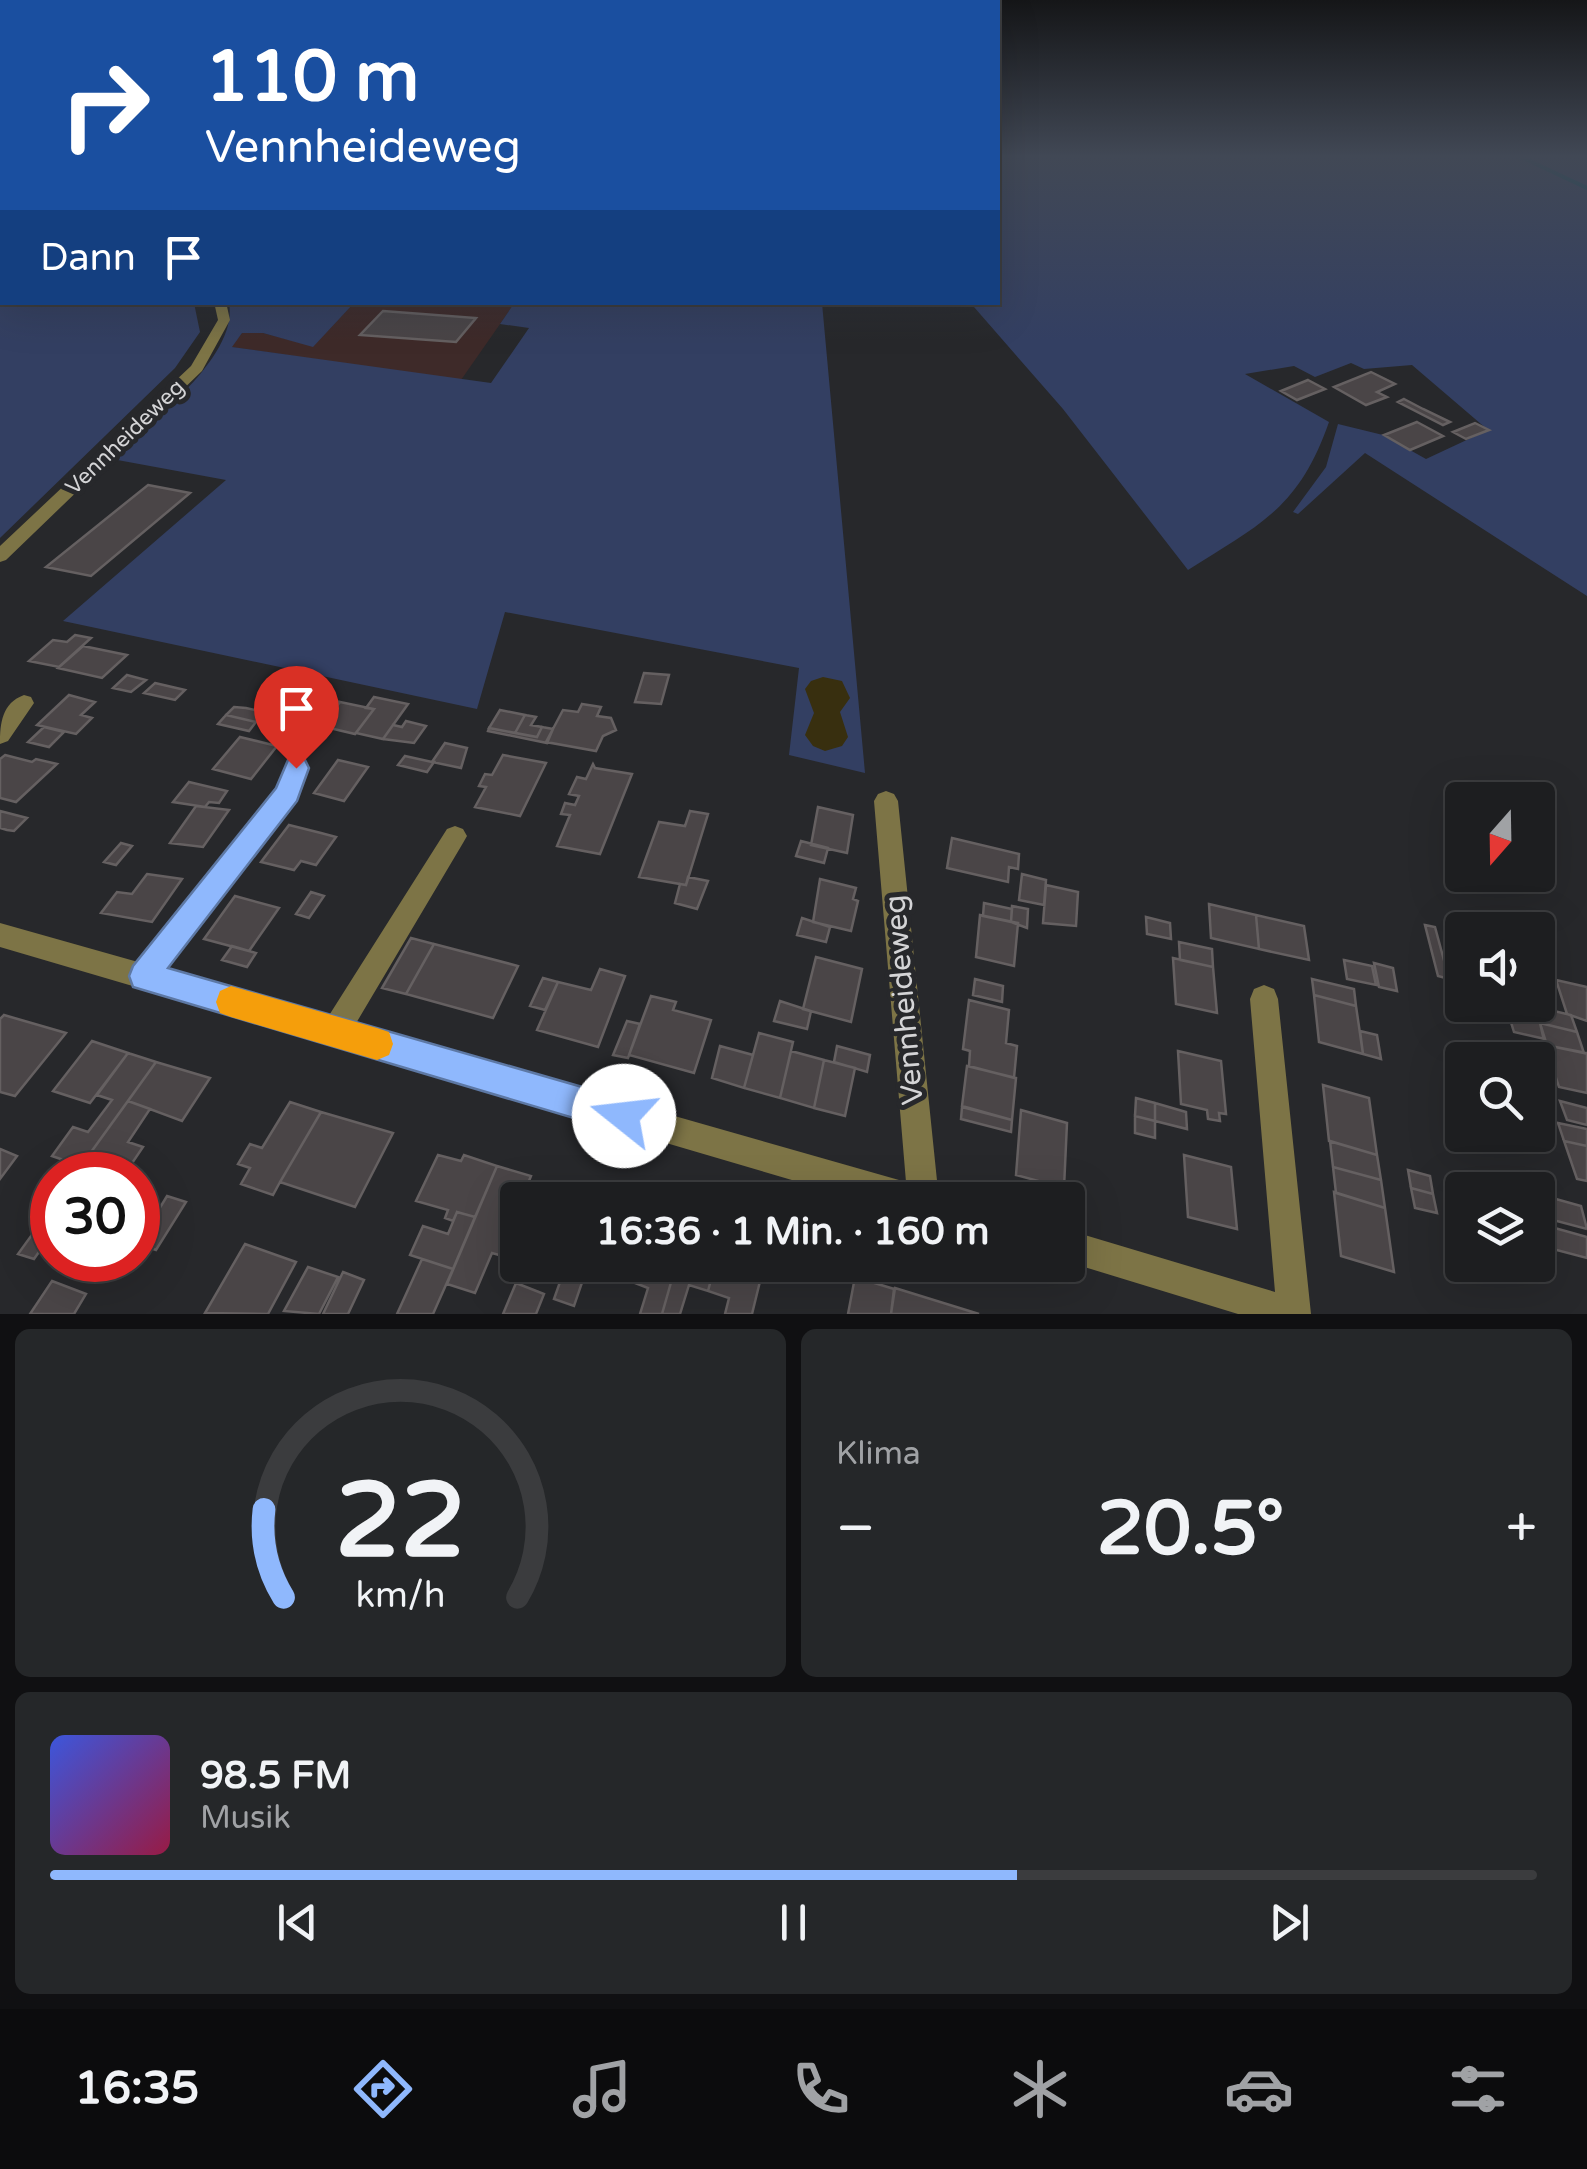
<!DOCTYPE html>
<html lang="de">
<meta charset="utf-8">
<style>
:root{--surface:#1d1e20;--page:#252729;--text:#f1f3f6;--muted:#a0a2a5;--line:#3b3c3e;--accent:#8fb8fd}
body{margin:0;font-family:"Varela Round",sans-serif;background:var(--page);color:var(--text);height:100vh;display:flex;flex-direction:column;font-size:38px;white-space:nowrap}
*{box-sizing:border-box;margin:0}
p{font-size:32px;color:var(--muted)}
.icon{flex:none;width:55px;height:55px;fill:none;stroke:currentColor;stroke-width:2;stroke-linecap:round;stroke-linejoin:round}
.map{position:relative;height:1314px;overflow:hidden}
.sheet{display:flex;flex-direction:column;gap:15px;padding:15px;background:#101012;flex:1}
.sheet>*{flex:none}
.hud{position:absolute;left:0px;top:0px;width:1000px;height:305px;box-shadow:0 10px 40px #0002,0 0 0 2px var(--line);background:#1a4fa0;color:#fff;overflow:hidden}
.needle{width:65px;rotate:200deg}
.fabs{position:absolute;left:1445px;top:782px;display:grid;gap:20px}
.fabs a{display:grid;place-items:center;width:110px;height:110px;border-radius:10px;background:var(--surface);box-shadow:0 10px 40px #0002,0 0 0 2px var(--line);font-size:50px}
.speed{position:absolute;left:30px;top:1152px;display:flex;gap:20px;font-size:50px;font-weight:700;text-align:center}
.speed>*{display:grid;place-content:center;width:130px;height:130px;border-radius:50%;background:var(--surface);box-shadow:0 10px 40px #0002,0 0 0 2px var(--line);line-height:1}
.speed .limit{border:15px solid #d22;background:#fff;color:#111}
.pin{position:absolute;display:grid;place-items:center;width:85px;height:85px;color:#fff;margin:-102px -42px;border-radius:50% 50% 50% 0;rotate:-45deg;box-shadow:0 0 10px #0007}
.pin .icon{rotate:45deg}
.me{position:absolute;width:110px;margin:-55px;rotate:286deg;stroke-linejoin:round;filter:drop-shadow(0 0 8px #0008)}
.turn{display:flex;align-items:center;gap:35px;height:210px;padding:0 40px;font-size:45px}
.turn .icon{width:130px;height:130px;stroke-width:2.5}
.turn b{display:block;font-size:70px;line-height:85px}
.then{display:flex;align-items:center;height:95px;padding:0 40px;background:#0003;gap:20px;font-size:38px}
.big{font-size:75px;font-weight:700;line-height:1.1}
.sheet .widget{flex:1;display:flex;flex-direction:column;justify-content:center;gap:15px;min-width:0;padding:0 35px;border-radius:15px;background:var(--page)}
.sheet .dial{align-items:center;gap:0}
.dial svg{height:260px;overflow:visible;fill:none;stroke:var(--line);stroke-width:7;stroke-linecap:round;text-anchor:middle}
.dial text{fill:var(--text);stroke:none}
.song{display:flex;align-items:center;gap:30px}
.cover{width:120px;height:120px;border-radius:15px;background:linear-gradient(135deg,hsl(230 70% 55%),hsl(340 70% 35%))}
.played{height:10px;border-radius:5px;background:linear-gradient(90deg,var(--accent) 65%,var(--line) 65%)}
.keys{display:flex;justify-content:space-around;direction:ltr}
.heat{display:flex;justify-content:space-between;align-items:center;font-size:55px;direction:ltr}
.sheet .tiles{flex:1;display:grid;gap:15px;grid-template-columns:1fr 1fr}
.widget:last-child{grid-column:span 2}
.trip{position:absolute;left:500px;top:1182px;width:585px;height:100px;border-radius:10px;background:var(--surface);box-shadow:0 10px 40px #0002,0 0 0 2px var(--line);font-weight:700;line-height:100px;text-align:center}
.tab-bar{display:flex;height:160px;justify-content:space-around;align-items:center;background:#0c0c0d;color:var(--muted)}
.tab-bar .icon{width:70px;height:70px}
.tab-bar .on{color:var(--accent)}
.tab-bar b{font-size:45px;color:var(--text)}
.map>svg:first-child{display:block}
</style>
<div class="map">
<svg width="1587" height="1314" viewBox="0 0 1587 1314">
<rect width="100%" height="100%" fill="#27282b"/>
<!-- industrial -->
<path fill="#3e2a29" d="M354,303L495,302L514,304L461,380L231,347L242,333H263L313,346Z"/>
<!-- green -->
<path fill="#333f62" d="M998,156H1587V596L1365,453L1298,514L1293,512L1326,467L1338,424L1383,435L1426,459L1488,430L1412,365L1364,369L1351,363L1315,377L1294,366L1245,374L1329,422C1299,508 1261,524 1188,570L1063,409L974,307L942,303L998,302Z
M0,259L2,302L194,303L200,332L175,368L0,538Z
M229,303H354L313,347L263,333H242L232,347L491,383L529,328L500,324L513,305L495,303H822L865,773L789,755L799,668L505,612L477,709L63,621L226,480L112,459C149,423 239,357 229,303Z"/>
<!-- sand -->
<path fill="#382f0f" d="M823,677L842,681L850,698L840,712L848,737L842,746L825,751L813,746L805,735L814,713L805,689L811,681Z"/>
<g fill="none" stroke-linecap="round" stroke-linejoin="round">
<!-- stream -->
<path stroke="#044b5d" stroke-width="4" d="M1519,156L1587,188"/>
</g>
<!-- building -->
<path fill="#4a4547" stroke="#656061" stroke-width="2.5" d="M383,311L476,318L456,342L360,335Z
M1371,372L1395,384L1377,392L1387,397L1366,405L1334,387Z
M1308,380L1325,389L1297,400L1281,391Z
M1404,399L1423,409L1450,422L1443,425L1398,402Z
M1417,422L1443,436L1410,450L1384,435Z
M1475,423L1489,430L1466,439L1453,432Z
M148,485L190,493L91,576L46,567Z
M75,635L91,638L59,667L29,661L53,640L67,642Z
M83,646L127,655L102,678L58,668Z
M644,673L669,675L661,704L635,702Z
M127,675L146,680L131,692L113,688Z
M155,683L185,690L175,700L144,693Z
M69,695L95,702L81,715L92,718L76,734L37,725Z
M308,695L340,702L321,726L287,719Z
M374,697L408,704L383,739L356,733L374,709L366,708Z
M340,702L374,709L355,734L321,726Z
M582,704L601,707L597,716L611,718L616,730L603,736L596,751L546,742L563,710L578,712Z
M234,707L246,708L264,712L256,722L226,715Z
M500,710L525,715L515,733L489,728Z
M226,715L256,722L249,731L218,724Z
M525,715L536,717L531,725L542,727L537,737L515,733Z
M406,721L426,726L414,743L383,739L393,725L402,727Z
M44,727L64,732L49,747L28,742Z
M542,727L553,729L547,743L488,731L489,728L537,737Z
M240,737L277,746L251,779L213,769Z
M445,743L467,748L461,768L432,762Z
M5,755L32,762L36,759L57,764L16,802L0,798V759Z
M503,755L546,763L520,816L475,807L486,787L479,786L485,774L492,775Z
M405,756L432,762H434L427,772L398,765Z
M338,760L368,767L344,801L314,793Z
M593,764L595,768L632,774L600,854L557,846L570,815L561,814L565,803L575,805L579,796L569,794L577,777L586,779Z
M189,782L227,791L219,803L209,802L205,807L173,802Z
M196,806L229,810L203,847L170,843Z
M818,807L853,815L847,853L811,845Z
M0,811L27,818L14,831L7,830L0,828Z
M690,811L708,814L686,885L639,877L659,822L685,826Z
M289,825L321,833L336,837L316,865L301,861L294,870L261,862Z
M952,838L1019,854L1018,869L1009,867L1008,882L947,868Z
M801,841L828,848L824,863L796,856Z
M121,843L132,846L116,865L104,862Z
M147,874L182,879L152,922L101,913L117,892L132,894Z
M1022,874L1046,880L1044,905L1019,900Z
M688,877L708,881L697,909L675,903L680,884L686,885Z
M820,879L856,888L853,899L858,901L851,931L813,922Z
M1046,885L1078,892L1076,926L1043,923Z
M311,892L324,896L309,918L296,914Z
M235,896L279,908L249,951L204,939Z
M984,903L1012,909L1011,922L983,916Z
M1209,904L1256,915L1259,949L1211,938Z
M1012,906L1028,909L1027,928L1011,922Z
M980,915L1018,923L1014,966L976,957Z
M1256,915L1304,926L1309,960L1259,949Z
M1146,917L1170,923L1171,939L1147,934Z
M802,918L830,927L826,942L797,935Z
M1425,925L1435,927L1449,979L1438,976Z
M411,938L434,944L406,994L382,988Z
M1179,942L1212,949L1213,967L1180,960Z
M434,944L518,966L493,1018L406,994Z
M232,946L249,951L256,953L247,967L222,960Z
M816,957L862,969L851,1022L803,1009Z
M1173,958L1213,967L1217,1013L1176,1004Z
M1344,960L1372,966L1376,985L1347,979Z
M1374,963L1393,968L1397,991L1379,987Z
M600,969L625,976L598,1047L537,1030L558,982L591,990Z
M543,978L558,982L545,1010L530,1006Z
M975,979L1003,986L1002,1002L973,995Z
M1312,979L1354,989L1356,1006L1314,995Z
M1556,980L1587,987V1021L1567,1014Z
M1314,995L1356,1006L1363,1054L1319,1042Z
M651,996L676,1002L673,1010L711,1020L694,1073L629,1055Z
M969,1000L1009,1010L1006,1043L1017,1046L1014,1078L969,1066L970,1051L963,1049Z
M780,1001L811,1011L807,1029L774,1021Z
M1505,1005L1535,1009L1540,1023L1509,1016Z
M1533,1006L1571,1015L1577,1032L1540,1023Z
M4,1015L66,1033L15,1096L0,1092V1019Z
M1509,1016L1540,1023L1545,1039L1514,1032Z
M627,1021L640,1024L628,1058L613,1055Z
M1540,1023L1577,1032L1584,1053L1545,1045Z
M1360,1031L1377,1035L1381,1059L1363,1054Z
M759,1033L793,1042L780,1098L744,1088Z
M92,1041L128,1053L90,1103L53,1091Z
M1545,1045L1587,1053V1093L1559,1087Z
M720,1046L753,1055L744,1088L712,1078Z
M837,1046L870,1055L867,1072L834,1062Z
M791,1051L824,1060L814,1108L780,1098Z
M1178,1051L1221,1061L1226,1114L1219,1113L1220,1121L1208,1119L1207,1110L1181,1104Z
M128,1053L156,1062L81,1166L52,1156L73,1127L88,1132L112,1100L97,1095Z
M824,1060L855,1068L845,1116L814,1108Z
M156,1062L210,1078L182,1121L128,1101Z
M967,1066L1016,1078L1012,1120L962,1106Z
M1323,1085L1369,1098L1377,1155L1329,1141Z
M1136,1098L1155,1103V1121L1135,1116Z
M128,1101L150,1109L128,1142L143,1147L124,1175H106L81,1166Z
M1560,1101L1587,1108V1125L1567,1120Z
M290,1102L321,1112L280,1182L273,1195L241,1184L250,1168L238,1164L250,1144L262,1148Z
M1155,1103L1186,1112L1187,1129L1155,1121Z
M962,1107L1012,1120L1011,1132L961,1119Z
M1021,1110L1067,1123L1064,1188L1016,1175Z
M321,1112L393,1133L355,1207L280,1182Z
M1135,1116L1155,1121V1138L1135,1133Z
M1558,1123L1587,1129V1146L1564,1141Z
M1330,1141L1377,1155L1381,1180L1333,1167Z
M1564,1141L1587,1146V1181L1577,1179Z
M0,1149L17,1156L0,1179Z
M438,1155L461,1161L464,1155L497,1166L475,1217L457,1212L453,1221L445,1218L448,1210L416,1201Z
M1184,1155L1231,1167L1237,1229L1188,1217Z
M497,1166L531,1176L521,1200H518V1209L499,1255L492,1253L475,1293L447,1284Z
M1333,1167L1381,1180L1385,1208L1336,1193Z
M1408,1170L1430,1176L1433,1194L1411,1188Z
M1411,1188L1433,1194L1437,1213L1415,1208Z
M1334,1192L1385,1208L1394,1272L1341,1256Z
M1538,1194L1581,1206L1587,1229L1538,1216Z
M167,1196L186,1202L156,1250L138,1244Z
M52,1207V1240L48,1239L34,1259L18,1254Z
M457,1212L475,1217L453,1269L410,1255L423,1226L448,1234Z
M1544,1225L1587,1237V1258L1549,1248Z
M245,1244L296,1262L268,1314L205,1313Z
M422,1259L453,1269L433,1314H397Z
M566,1265H588L574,1306L554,1299Z
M626,1265H676L662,1314H640L648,1288L630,1281L635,1268Z
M676,1265H715L708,1291L689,1285L680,1314H662Z
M715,1265H764L752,1314H725L729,1298L708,1291Z
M308,1267L338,1277L319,1314L284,1311Z
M343,1272L364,1280L348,1314H323Z
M855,1277L894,1289L891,1314H848Z
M52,1281L86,1294L74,1314H30Z
M516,1283L544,1294L536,1314H503Z
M895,1288L979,1314H891Z"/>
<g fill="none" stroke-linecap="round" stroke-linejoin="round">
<!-- street -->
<path fill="#7d7446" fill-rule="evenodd" d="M0,246H2V252H0Z
M214,302H226L230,320L202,371L6,560L0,562V546L191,366L218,320Z
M24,695L31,697L34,703L8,741L0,744C0,723 2,703 24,695Z
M297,759L305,762L308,768L296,801L165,970L328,1017L447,829L455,826L463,829L467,836L463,843L355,1025L906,1182L874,801L878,794L886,791L894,794L898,801L939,1200H860L0,947V923L138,962L278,789L289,762Z
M1264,985L1274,989L1278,999L1311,1314H1238L1068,1262V1230L1275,1292L1250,999L1254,989Z"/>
<!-- primary -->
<path fill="#d3c05b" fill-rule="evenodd" d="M2,164V172L0,173V165Z"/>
</g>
<!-- sky -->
<linearGradient id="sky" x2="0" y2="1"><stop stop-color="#151618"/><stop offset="0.46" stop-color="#414855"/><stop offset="1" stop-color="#414855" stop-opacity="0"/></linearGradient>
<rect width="1587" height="340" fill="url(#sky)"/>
<!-- route -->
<path fill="#8fb8fd" stroke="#5d78a4" stroke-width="2.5" d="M296,757L305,760L309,768L297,801L168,968L624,1099L636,1104L641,1116L636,1128L624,1133L133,987L129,976L133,966L276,788L288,760Z"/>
<!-- slow -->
<path fill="#f59e0b" d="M231,986L377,1028L389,1032L393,1044L389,1055L377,1060L231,1017L220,1013L216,1002L220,991Z"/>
<g text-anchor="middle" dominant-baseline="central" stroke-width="10" stroke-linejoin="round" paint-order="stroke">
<!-- far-street labels -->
<g font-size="22" fill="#d4d4d6" stroke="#27282b">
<text transform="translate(125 437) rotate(-44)">Vennheideweg</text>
</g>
<!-- near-street labels -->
<g font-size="30" fill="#d4d4d6" stroke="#27282b">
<text transform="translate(904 1000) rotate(-95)">Vennheideweg</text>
</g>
</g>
</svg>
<div class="fabs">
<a><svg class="needle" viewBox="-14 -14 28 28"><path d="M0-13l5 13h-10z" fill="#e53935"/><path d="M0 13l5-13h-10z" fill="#a0a2a5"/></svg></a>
<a><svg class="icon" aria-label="sound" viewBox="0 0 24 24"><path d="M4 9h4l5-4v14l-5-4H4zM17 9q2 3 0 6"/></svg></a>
<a><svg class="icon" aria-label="search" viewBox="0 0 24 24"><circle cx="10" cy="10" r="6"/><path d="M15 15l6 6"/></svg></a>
<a><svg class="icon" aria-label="layers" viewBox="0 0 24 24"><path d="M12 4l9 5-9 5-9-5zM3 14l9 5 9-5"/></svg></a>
</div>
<div class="speed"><div class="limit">30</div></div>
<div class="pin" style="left:296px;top:768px;background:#d93025"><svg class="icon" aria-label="arrive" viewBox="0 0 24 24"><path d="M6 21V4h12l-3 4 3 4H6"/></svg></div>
<svg class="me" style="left:624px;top:1116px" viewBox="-20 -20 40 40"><circle r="19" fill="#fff"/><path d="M0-13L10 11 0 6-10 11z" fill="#8fb8fd"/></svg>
<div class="trip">16:36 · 1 Min. · 160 m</div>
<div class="hud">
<div class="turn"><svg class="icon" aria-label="right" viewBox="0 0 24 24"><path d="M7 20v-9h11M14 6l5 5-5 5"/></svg><div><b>110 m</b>Vennheideweg</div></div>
<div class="then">Dann<svg class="icon" aria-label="arrive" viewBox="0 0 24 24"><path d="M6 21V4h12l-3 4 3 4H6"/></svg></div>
</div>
</div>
<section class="sheet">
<div class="tiles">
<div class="widget dial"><svg viewBox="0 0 100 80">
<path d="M14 69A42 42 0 1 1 86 69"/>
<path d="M14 69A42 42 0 0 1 8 42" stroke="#8fb8fd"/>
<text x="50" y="56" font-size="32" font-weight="700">22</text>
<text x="50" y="72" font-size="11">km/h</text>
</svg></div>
<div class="widget"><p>Klima</p>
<div class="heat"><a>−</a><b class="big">20.5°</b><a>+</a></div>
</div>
<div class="widget">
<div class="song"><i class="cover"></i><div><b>98.5 FM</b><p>Musik</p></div></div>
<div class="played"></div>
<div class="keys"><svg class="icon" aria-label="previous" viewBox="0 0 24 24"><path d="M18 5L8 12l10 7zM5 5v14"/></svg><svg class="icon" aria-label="pause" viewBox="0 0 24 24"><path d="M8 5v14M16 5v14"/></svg><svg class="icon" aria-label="next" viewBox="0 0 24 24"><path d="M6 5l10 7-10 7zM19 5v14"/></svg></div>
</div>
</div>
</section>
<nav class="tab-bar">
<b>16:35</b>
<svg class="icon on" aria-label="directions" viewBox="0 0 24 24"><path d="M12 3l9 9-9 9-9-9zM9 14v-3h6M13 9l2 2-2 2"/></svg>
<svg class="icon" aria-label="music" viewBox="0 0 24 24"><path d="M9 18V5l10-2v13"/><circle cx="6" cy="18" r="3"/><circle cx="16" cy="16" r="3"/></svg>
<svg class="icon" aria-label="phone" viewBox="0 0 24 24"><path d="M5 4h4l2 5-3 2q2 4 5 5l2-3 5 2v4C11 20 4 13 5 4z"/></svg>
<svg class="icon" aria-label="climate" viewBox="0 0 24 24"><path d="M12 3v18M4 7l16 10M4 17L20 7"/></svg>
<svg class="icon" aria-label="car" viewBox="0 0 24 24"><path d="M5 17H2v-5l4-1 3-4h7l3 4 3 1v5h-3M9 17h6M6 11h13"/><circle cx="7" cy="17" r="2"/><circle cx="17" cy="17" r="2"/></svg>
<svg class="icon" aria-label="filters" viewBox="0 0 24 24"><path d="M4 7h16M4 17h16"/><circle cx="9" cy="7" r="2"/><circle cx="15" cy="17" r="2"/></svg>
</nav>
